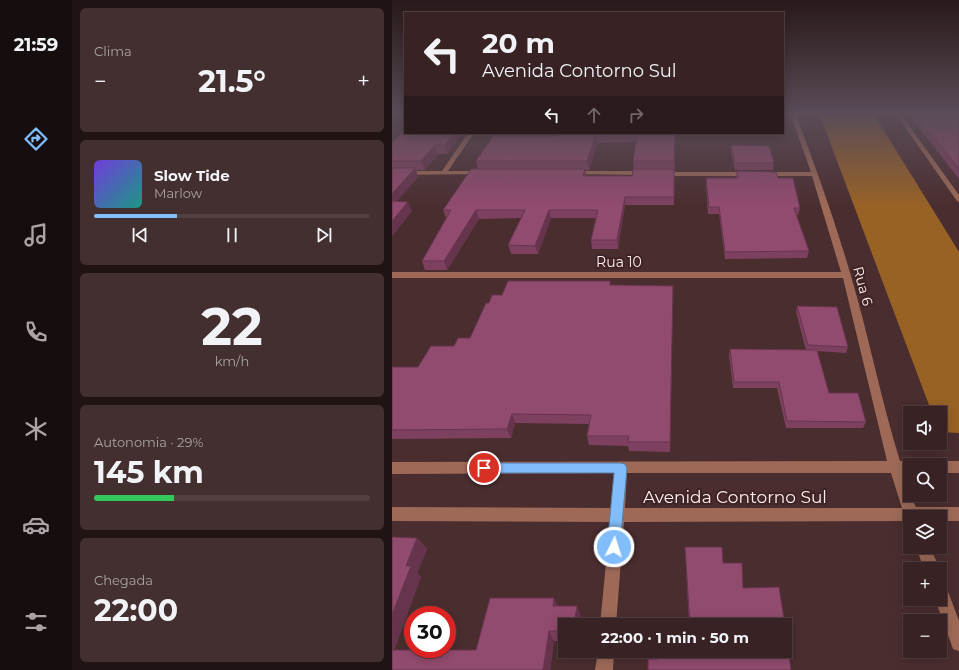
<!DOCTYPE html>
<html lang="pt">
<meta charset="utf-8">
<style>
:root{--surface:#382223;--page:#432f30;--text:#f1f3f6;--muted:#aba4a6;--line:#523f41;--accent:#81bdfa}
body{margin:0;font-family:Montserrat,sans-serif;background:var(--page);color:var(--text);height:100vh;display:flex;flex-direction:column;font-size:15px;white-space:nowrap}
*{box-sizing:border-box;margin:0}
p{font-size:13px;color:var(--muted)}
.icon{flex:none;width:22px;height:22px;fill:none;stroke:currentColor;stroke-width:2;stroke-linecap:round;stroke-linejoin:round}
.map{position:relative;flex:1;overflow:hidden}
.details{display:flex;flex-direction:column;gap:8px;padding:8px;background:#1f1313;width:320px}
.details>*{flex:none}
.banner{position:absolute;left:12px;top:12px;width:380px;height:122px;border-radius:0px;box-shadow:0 2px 10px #0003,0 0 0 1px var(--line);background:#382223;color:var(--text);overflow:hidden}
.controls{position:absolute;left:511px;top:406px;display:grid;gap:8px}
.controls a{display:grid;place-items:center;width:44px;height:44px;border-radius:0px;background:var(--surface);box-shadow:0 2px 10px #0003,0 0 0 1px var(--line);font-size:20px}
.speed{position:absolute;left:12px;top:606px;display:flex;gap:8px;font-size:20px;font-weight:700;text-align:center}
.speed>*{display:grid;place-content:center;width:52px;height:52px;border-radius:50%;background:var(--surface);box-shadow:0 2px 10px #0003,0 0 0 1px var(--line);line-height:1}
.speed .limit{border:6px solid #d22;background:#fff;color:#111}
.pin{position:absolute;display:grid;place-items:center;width:34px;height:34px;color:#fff;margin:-17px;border:2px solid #fff;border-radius:50%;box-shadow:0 1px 4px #0007}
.me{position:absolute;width:44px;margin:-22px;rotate:4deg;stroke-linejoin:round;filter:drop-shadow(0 0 3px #0008)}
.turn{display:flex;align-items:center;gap:14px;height:84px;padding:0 12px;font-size:18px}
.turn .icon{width:52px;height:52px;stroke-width:2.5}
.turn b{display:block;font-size:28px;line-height:34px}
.lanes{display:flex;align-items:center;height:38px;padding:0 12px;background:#0003;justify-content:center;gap:20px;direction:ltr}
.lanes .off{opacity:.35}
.big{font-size:30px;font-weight:700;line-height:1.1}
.details .widget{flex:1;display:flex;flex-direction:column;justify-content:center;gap:6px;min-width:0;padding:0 14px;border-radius:6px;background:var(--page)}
.details .dial{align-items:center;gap:0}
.dial b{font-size:52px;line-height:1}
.song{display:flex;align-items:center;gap:12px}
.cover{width:48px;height:48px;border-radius:6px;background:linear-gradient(135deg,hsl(260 70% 55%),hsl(170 70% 35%))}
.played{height:4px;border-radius:2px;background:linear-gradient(90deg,var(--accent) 30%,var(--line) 30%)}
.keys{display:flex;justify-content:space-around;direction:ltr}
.heat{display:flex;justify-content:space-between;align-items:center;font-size:22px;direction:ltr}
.charge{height:6px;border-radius:3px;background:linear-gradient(90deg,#34c759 29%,var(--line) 0)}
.trip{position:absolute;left:166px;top:618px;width:234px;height:40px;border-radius:0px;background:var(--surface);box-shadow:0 2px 10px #0003,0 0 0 1px var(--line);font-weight:700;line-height:40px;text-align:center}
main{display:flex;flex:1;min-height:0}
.tab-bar{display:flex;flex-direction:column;width:72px;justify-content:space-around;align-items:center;background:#160e0e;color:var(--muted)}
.tab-bar .icon{width:28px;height:28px}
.tab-bar .selected{color:var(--accent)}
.tab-bar b{font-size:18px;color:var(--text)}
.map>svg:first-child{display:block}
</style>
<main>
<nav class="tab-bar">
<b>21:59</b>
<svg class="icon selected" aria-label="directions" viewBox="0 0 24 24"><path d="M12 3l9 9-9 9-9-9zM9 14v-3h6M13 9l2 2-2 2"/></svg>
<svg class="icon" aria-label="music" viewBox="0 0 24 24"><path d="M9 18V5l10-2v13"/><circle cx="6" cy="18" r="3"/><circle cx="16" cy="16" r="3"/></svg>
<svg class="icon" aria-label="phone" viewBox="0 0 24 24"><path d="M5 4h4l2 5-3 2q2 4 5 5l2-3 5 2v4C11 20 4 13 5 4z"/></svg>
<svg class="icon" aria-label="climate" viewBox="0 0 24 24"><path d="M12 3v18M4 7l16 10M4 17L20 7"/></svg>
<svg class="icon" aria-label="car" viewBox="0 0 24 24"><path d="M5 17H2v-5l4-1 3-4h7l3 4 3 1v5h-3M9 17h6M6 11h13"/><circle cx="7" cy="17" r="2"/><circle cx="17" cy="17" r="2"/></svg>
<svg class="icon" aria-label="filters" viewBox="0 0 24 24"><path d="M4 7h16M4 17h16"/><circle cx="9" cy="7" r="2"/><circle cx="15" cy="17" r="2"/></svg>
</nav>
<section class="details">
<div class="widget"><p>Clima</p>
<div class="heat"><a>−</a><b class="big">21.5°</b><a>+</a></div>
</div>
<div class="widget">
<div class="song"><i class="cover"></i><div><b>Slow Tide</b><p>Marlow</p></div></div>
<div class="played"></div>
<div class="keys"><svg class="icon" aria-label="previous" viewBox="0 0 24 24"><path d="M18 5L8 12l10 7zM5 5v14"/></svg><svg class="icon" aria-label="pause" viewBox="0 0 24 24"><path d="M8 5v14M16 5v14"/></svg><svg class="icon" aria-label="next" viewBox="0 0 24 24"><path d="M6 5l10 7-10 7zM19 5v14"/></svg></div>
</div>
<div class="widget dial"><b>22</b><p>km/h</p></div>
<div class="widget"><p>Autonomia · 29%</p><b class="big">145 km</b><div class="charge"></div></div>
<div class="widget"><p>Chegada</p><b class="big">22:00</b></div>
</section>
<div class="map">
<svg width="567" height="670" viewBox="0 0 567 670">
<rect width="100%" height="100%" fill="#4a2d2f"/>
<!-- forest -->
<path fill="#986225" d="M427,113H481L567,252V433L548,432V413H540Z"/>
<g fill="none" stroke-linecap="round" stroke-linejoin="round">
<!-- minor -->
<path fill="#9e6a57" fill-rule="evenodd" d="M395,113H401L404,115C424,168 443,221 459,276C477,337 489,400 508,461H518L524,465H518V473H512L518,495L524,507H567V521H548V517H518V523L515,521L232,522L224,625H208L218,522L0,521V507L219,508L222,473L0,474V462L495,461L451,278H0V272H449L420,176H269L266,174L269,172H419L399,116ZM235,473H499L510,508H233Z
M503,113H508L567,195V202L565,201Z
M76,133H82L56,171H89L91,172V174L0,175V171H50Z
M181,171H253L256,173L253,175L179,174L178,173Z
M548,461H567V473H548V465H542Z
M524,547H538L548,569H532Z
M548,584L554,586L567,621V651L561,649L543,599H548Z
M206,651H222L221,670H203Z"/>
</g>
<!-- wall -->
<path fill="#7d405f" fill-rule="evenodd" d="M542,113H567V179L521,120L523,114H543Z
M13,133H71L55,154H46L33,170H24L26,177L5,201L20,211L0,236V142Z
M167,133H283L282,205H233L226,249H200L199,240L204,218H159L146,254H119L116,245L129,218L87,219L55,270H33L30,261L54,218L51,210L86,169L84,161L165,136ZM244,142L241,161L242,169L240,176H194L193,170H197L205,143Z
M339,145L382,163L381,170H343L339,153Z
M345,171L386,178L408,208L406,215H404L417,251L415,258L333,259L327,214H316L314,184V178H344Z
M219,285L281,286L278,452L237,451L236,446L197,445L195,436L198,424L123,423L119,438L0,439V367H26L62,346L78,338L97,303L110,295Z
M405,306L456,347L454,353L425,351L437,393L474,422L471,428H394L385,388H341L337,355L338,349L414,350L404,312Z
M0,537L25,538L35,549L25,573L29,577L2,650H84L166,606L189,616L173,625V641H162L158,670H0Z
M293,547L331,563L351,588L393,625H297Z"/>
<!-- shaded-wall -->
<path fill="#66344d" d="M63,133H71L55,154L53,145Z
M204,134L205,143L197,170L195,161Z
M43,145L46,154L33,170L29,161Z
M23,168L26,177L0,207V194Z
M193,169L194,177L191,176Z
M233,197V205L226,249L225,240Z
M16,202L20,211L0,236V221Z
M84,210L87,219L55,270L52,261Z
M157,210L159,218L146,254L143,246Z
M120,414L123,423L119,438L115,429Z
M25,538L35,549L25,573L29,577L0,654V615L14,566Z
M162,598L167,608L161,606Z
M185,606L189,616L187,625H182Z
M157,631L162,641L158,670H151Z"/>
<!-- building -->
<path fill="#914b6e" stroke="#66344d" d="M549,113H567V169L523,114L550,115Z
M13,131V133H63L53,145H43L29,161H0V142Z
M167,133H283L282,161H241L245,134H204L195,161H84L101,136H165Z
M339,145L377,146L382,163H343Z
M0,168H23L0,194Z
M79,169H193L191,176H240L241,169H282V197H233L225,240H199L206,210H157L143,246L116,245L133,210H84L52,261H30L59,210H51Z
M345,171L384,172L386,178H401L408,208H402L417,251L333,252L327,207H317L314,178H346Z
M0,201L16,202L0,221Z
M116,281H218V285L281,286L278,442H236L237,436H195L199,415L120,414L115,429L0,430V367H26L39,346H62L66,338H78L94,303H97L100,295H110Z
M405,306L445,307L456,347L416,345Z
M338,349L425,350L437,393H466L474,422L395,421L387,382H342Z
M0,537L25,538L14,566H19L0,615Z
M293,547H330L331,563H350L351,588L387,587L393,625H298Z
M98,598H162L161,606H185L182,625H173V631H157L151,670H0V650H84Z
M393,626L399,670H256V659H266V651H393Z"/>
<!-- sky -->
<linearGradient id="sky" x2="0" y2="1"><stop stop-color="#29191a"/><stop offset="0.55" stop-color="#5a4c58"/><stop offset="1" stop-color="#5a4c58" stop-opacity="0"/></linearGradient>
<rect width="567" height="207" fill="url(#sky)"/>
<!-- route -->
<path fill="#81bdfa" stroke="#547ba2" d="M92,463H229L233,464L235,468L228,547L227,551L222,553L217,551L215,547L222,473H92L87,472L86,468L87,464Z"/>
<g text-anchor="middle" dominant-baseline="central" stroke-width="4" stroke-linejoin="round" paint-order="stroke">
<!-- street labels -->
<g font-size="14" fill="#ffefef" stroke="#3f2325">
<text x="227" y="262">Rua 10</text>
<text transform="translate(471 286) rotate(75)">Rua 6</text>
</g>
<!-- near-street labels -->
<g font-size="17" fill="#ffefef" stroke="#3f2325">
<text x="343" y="497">Avenida Contorno Sul</text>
</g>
</g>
</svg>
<div class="controls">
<a><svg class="icon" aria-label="sound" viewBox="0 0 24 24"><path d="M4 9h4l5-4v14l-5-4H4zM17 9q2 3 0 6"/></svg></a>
<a><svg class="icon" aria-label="search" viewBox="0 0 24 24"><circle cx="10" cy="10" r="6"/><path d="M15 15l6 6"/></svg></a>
<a><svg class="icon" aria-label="layers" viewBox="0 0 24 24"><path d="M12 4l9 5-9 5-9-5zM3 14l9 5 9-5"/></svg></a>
<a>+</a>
<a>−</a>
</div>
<div class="speed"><div class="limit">30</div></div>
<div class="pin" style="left:92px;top:468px;background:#d93025"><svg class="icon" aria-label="arrive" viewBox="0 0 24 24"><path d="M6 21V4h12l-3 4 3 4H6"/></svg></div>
<svg class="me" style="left:222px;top:547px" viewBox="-20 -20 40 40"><circle r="17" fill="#81bdfa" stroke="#fff" stroke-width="3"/><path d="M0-11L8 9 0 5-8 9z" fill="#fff"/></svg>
<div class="trip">22:00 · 1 min · 50 m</div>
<div class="banner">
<div class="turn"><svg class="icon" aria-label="left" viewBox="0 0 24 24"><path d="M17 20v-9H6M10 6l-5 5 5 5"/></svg><div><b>20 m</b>Avenida Contorno Sul</div></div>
<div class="lanes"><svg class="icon" aria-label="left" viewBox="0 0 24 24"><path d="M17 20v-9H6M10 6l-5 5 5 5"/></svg><svg class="icon off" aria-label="ahead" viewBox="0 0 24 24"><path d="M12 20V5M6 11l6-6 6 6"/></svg><svg class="icon off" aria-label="right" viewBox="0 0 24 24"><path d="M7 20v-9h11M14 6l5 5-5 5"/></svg></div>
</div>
</div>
</main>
